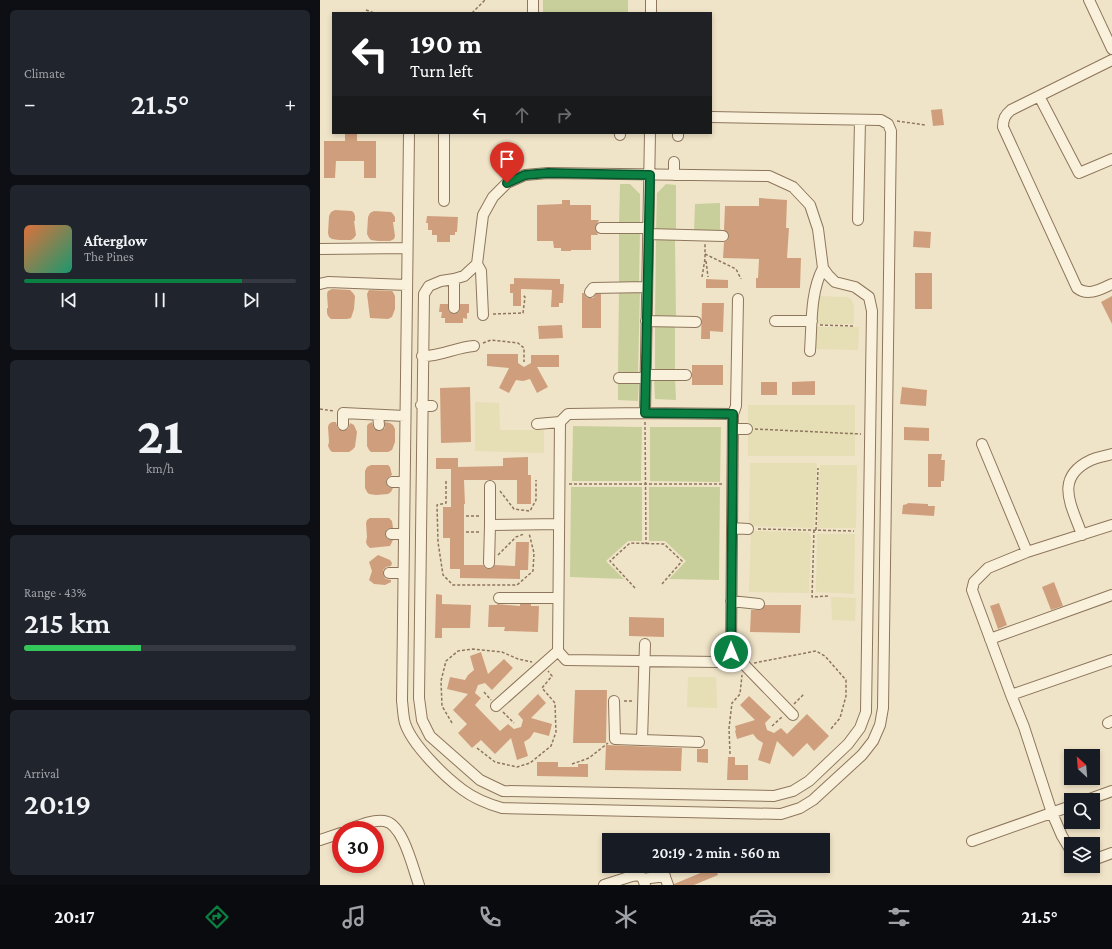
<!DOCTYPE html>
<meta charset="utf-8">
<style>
:root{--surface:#171b24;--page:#20242c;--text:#f1f3f6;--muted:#9ea1a6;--line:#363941;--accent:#0b8043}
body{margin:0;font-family:"Crimson Pro",serif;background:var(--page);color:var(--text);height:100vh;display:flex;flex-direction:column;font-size:15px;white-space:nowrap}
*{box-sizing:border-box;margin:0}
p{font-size:13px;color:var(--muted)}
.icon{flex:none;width:22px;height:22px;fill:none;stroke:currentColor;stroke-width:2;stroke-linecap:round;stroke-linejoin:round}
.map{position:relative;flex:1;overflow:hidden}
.details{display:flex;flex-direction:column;gap:10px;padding:10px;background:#0d0f14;width:320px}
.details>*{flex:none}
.top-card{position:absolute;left:12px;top:12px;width:380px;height:122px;border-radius:0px;box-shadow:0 2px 6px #0003;background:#202124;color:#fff;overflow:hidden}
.needle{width:26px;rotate:334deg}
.tools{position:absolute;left:744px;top:749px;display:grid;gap:8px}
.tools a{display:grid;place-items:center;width:36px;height:36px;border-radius:0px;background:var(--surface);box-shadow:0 2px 6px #0003;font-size:20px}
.speed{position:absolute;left:12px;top:821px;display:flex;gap:8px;font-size:20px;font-weight:700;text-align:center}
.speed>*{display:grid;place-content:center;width:52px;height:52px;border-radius:50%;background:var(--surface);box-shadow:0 2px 6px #0003;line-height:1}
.speed .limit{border:6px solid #d22;background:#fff;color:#111}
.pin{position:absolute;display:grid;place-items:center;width:34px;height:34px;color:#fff;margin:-41px -17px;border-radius:50% 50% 50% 0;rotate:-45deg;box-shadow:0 0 4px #0007}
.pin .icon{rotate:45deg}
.me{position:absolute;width:44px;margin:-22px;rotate:0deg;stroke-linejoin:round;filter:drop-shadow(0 0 3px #0008)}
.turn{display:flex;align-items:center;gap:14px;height:84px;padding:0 12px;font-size:18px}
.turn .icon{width:52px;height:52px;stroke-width:2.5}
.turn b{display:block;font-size:28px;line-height:34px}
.lanes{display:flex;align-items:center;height:38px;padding:0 12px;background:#0003;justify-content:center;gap:20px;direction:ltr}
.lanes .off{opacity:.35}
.big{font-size:30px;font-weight:600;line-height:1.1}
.details .card{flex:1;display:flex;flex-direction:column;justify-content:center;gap:6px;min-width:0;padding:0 14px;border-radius:6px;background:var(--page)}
.details .dial{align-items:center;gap:0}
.dial b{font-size:52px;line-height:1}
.song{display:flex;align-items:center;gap:12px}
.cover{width:48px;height:48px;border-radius:6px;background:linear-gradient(135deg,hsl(20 70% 55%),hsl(160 70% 35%))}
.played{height:4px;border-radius:2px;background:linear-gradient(90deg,var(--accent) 80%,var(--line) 80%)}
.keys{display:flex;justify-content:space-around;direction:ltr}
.heat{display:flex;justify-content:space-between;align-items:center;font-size:22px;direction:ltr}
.charge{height:6px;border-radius:3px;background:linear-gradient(90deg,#34c759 43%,var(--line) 0)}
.trip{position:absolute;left:282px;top:833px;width:228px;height:40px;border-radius:0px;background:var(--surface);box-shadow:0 2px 6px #0003;font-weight:600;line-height:40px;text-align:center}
.dock{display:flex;height:64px;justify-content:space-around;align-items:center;background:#090b0e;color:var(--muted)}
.dock .icon{width:28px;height:28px}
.dock .on{color:var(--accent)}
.dock b{font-size:18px;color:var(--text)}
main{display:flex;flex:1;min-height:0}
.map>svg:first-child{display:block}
</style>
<main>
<section class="details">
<div class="card"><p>Climate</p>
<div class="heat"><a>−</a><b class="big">21.5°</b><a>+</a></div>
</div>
<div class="card">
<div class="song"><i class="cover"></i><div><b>Afterglow</b><p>The Pines</p></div></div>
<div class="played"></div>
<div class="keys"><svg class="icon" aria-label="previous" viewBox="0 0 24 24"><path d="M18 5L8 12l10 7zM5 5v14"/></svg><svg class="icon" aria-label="pause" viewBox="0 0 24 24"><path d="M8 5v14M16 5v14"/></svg><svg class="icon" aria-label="next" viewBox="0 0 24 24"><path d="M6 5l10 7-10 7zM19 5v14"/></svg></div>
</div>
<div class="card dial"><b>21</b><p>km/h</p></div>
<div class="card"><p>Range · 43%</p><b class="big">215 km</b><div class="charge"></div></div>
<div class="card"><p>Arrival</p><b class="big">20:19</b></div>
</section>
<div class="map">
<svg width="792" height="885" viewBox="0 0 792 885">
<rect width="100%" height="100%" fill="#f0e4c8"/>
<!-- farmland -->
<path fill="#e6deb5" d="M498,296L527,297L531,299L534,305V324H495Z
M495,327H539L538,350L494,349Z
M155,402L179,403L180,430H224V453L155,451Z
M428,405H535V456H428Z
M430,463H497L494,528L429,526Z
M500,465H537L536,528H497Z
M431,531L488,532L491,537L489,593L429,592Z
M497,534H535L534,594L496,592Z
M511,597L536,598L535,621L512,620Z
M368,677H396L397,708L367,707Z"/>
<!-- green -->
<path fill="#c9cf9b" d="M223,0H308V13H223Z
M300,184H310L320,194V225L299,224Z
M346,184L356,185V232L336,231L337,193Z
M400,203V229L402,231L374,232L375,204Z
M299,232H320L319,284L299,282Z
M336,238H355L356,318L335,317Z
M299,290H320L318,374L298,373Z
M335,325H355V371H335Z
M334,378H355L356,400L335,399Z
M298,381H319L318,401L298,400Z
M253,426L322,427L321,481H252Z
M330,427H401L400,482L330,481Z
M251,487H322V541H308L286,561L304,579L250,577Z
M329,487H400L399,580L349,579L366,561L345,541H329Z"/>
<!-- building -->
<path fill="#cf9f7d" d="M622,109L624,125L613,126L611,110Z
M25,134H37V141H56V178H44V161H16L15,178H4V141H25Z
M439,198L467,200L466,228H469L467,258H481L480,288H436V278H438L439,259L403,258L404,242L408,240L409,236L408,233L404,230L405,206H439Z
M242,200H250V205H271V220H279L275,228L278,235H271V250H251V251H241V248H234L233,241H217V205L242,204Z
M15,210L32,211L34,213L35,216V221H34L36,235L34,238L31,240H19L12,239L9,237L8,233L9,216L11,212Z
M54,211L71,212L73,214L75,217V222H73L75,236L74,239L70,241H58L51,240L49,238L47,234L48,217L50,213Z
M107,216L138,217L137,232H135V235H130V242H117V235H112V230H108V223H106Z
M594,231L611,232L610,248L593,247Z
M595,273H612V309H595Z
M194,278L240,279V284H244L243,303H239V307H231L232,290L201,289V306H193V293H190V284H194Z
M386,279L408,280V288H386Z
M12,289L30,290L33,293L35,296L34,309L31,318L27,319H11L8,316L7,313V308H8L7,294L8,291Z
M49,290L72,291L73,292L75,296V309L72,317L68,319L50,318L47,294Z
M262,293H264L266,297L270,298H273L276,294H281V328H262Z
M792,296V324L781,302Z
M382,303H404L403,332L390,331V339H381Z
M120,304H128L129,312L134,314L139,312L140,304H149V313H147V319L143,318V323H125V318H121L122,312H119Z
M242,325L243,338L219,339L218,326Z
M167,354H198V363L204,367L211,363V355H239V367H217L228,387L217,393L210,379L203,381L196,380L189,393L179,388L189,368L167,366Z
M372,365H403V385H372Z
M495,381V395H472V382Z
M441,382H457V395H441Z
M150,387L151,442L121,443L120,388Z
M582,387L607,390L606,406L580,404Z
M12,422H16L18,429L23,431L28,429L30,423L34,425L37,432L35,447L32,450L29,452H12L10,450L8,446L9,442L8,427L9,424Z
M52,422L54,429L59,431L65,428V422L70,423L73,425L75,429V442L72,450L68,452H51L49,450L47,446V426L48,424Z
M584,427L609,428V441L584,440Z
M608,454H622L621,460H625L624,481H621V487H608Z
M208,457V475H211V504H197V480H144L145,504H144V565H163L165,568L169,569L172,568L175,565L195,566L196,542H209L208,570H200V579L140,578V569H130V538H123V507H131V469H116V458H138V467L183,466V458Z
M51,465H68L70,467L72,475L67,478L66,482L68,487L73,488L71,492L68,494L56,495L49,494L47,492L45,488V471L47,467Z
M588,503L608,504V506H615L614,516L582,514L583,505L587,504Z
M50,518H69L72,521L73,528L67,529L65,534L67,539L73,540L70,546L50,548L47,545L46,542L47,537L46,523L47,520Z
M58,555L70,560L72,563L71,566L66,567L63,570L64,577L66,579L71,580V582L65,585L54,584L49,580L52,571L49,562Z
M734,582L743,606L731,610L722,587Z
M116,594L122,595V604L151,605L150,628H122V638H115Z
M679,603L687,625L678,629L670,606Z
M177,604L200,606V604H211V606H219L218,632L184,631L185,627H168L169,605H177Z
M445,605H481L480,633L430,632L431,610H441Z
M309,617L344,618V637L309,636Z
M161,652L168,674L184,659L193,668L172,690L165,683L158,685L155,693L161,698L155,705L180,731L188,724L194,729L201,727L203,720L198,714L218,694L226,703L211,718L232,724L229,736L214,732L210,738L204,742L208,756L197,760L191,738L175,754L161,740L152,748L138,733L147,724L133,710L148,694L127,689L130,677L145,680L148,675L154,670L150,656Z
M255,690H287L286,743H253Z
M429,696L451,717L445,723L447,730L454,733L461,728L467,734L487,714L509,736L494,751L487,743L473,757L457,741L450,764L438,760L443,743L437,739L433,734L417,739L415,731L416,730L415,726L435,720L420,705Z
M286,745L362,748L361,771L285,770Z
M377,749H388V763L377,762Z
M408,757H415V765H428V780H407Z
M217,762H238V767H258V764H268V777L217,776Z
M395,867L398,875L374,885H354V884Z"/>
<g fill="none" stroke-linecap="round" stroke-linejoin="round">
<!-- minor casing -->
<g stroke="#8d765c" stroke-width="12">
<path id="minor" d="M769,0L792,49
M213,13V0
M331,13V0
M792,60L691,110C685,115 683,119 683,127L757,288C768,297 781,289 792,284
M719,96L759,173L792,159
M89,133L82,701C83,708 83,716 85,723C92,745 125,777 143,790C155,799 168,804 182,808L461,814L480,808L493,800L542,755L553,741L560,725L563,708L571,131L568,124L561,120L391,117
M124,133V201
M300,135V133
M358,136V133
M354,162V175
M228,173L449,176L473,187L490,205L498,229L503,268L508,275L515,282L535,287L549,297L552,311L546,712L540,728L528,744L489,781L473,791L454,796L183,791L160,780L110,736L102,720L99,698L104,294L109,286L121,281L134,279L144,276L157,264L163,215L173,197L187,183L205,175Z
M538,220L540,120
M281,228H328
M328,234L403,236
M0,249L87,248
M157,264L161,271L163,315
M0,284L8,282L87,285
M270,292L273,288L327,287
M134,308V279
M326,321L376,322
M455,321H492
M490,351C492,324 490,293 503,268
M102,356C120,357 136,347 154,346
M326,375H366
M299,378H326
M101,405L112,406
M325,413L413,414L411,651L398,662L246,660L238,651L240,422L248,414Z
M325,413L330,133
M413,414L416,406L418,299
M58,415L59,425
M217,424L240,422
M23,425V413L85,416
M413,429H427
M662,444L707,552
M72,482H84
M170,486V525L239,524
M412,528L428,529
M71,534H83
M762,535C752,506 733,478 771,460C777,457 785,456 792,454
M169,563L170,525
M69,573H83
M179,598H238
M411,601L439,604
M670,639L792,595
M325,644L322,740L379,742
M411,651L473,715
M691,695L792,660
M294,701L295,739L322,740
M176,706L238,651
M788,723L792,721
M767,800L792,791
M28,830C38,826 53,819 64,821C83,823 93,869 99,885
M0,840L21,833
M652,841L751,806
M751,851L742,836L732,813L704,727L691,695L652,590L654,582L668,568L707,552L792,525
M773,860L792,853
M342,869L348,885
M323,879L345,876
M284,885L312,876L319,875L323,879L325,885"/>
</g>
<!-- path -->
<path stroke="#8d765c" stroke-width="1.5" stroke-dasharray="3 2" stroke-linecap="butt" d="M46,10L54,13
M152,13L165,0
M577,121L605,125
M385,254L416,269L421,279
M386,261L388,277
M382,277L385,259V244
M173,314L203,313L205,297L203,295
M500,325L533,326
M163,343L171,340L198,343L204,348V362
M0,409L14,411
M325,422L326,544
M435,429L541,434
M126,481V503L117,505L118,542L123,575L133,585H197L213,571L214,553L209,533
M249,484H403
M180,491L194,509L210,511L216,500V480
M146,516H160
M438,529L534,531
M494,530L492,597L508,596
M496,530L498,468
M146,532H160
M178,555L196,537L204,534
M315,588L290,561L310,543L344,544L362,561L342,584
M434,663L496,651L505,656L526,680V696L520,718L510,730
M164,692L171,700
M304,701H314
M474,704L484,694
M183,712L194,723
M132,723L122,706L121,681L126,661L138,651L153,649L182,652L198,659L212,662
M452,726L462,717
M157,748L175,762L197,767L210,763L231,746L236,732L235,703L222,688L232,676L228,671
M410,754L409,728L412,703L420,694L422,675
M252,764L269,758L288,743"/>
<!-- minor -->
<use href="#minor" stroke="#faf1dc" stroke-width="10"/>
</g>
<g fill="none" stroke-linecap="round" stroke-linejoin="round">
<!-- route casing -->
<g stroke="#07532c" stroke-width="10">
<path id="route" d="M187,183L205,175L228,173L330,175L325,413L413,414L411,652"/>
</g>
<!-- route -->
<use href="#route" stroke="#0b8043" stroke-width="7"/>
</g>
</svg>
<div class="tools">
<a><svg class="needle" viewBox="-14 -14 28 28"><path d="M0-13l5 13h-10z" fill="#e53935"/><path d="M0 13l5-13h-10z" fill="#9ea1a6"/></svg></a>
<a><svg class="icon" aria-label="search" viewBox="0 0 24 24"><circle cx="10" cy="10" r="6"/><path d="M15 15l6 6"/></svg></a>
<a><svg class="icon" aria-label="layers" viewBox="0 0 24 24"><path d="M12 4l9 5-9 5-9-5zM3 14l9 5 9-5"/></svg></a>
</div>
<div class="speed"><div class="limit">30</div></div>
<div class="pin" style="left:187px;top:183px;background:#d93025"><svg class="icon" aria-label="arrive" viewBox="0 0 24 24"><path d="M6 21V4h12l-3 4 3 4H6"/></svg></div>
<svg class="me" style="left:411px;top:652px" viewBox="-20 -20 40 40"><circle r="17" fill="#0b8043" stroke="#fff" stroke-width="3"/><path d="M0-11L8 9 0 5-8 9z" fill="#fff"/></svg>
<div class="trip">20:19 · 2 min · 560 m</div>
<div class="top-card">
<div class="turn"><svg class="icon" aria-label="left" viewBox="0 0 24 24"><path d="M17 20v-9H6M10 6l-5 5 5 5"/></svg><div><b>190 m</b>Turn left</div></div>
<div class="lanes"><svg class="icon" aria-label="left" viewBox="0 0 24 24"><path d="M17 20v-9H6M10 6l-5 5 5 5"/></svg><svg class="icon off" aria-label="ahead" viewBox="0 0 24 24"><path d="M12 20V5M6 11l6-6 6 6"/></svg><svg class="icon off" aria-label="right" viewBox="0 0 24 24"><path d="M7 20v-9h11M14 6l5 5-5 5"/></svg></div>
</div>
</div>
</main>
<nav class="dock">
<b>20:17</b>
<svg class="icon on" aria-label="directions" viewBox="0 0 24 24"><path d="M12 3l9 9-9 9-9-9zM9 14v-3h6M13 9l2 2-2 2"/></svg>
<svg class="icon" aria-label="music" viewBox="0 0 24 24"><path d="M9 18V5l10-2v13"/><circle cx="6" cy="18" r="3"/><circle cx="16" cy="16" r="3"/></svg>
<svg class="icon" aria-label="phone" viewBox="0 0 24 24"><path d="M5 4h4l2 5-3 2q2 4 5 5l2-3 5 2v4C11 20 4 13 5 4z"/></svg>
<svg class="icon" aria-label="climate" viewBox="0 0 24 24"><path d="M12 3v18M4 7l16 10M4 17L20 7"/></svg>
<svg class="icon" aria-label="car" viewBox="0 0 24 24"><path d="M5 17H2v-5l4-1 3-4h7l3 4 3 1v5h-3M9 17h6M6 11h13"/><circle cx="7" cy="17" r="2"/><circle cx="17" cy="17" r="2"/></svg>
<svg class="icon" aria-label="filters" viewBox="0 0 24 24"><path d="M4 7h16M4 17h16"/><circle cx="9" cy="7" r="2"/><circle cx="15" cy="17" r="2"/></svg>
<b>21.5°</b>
</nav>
